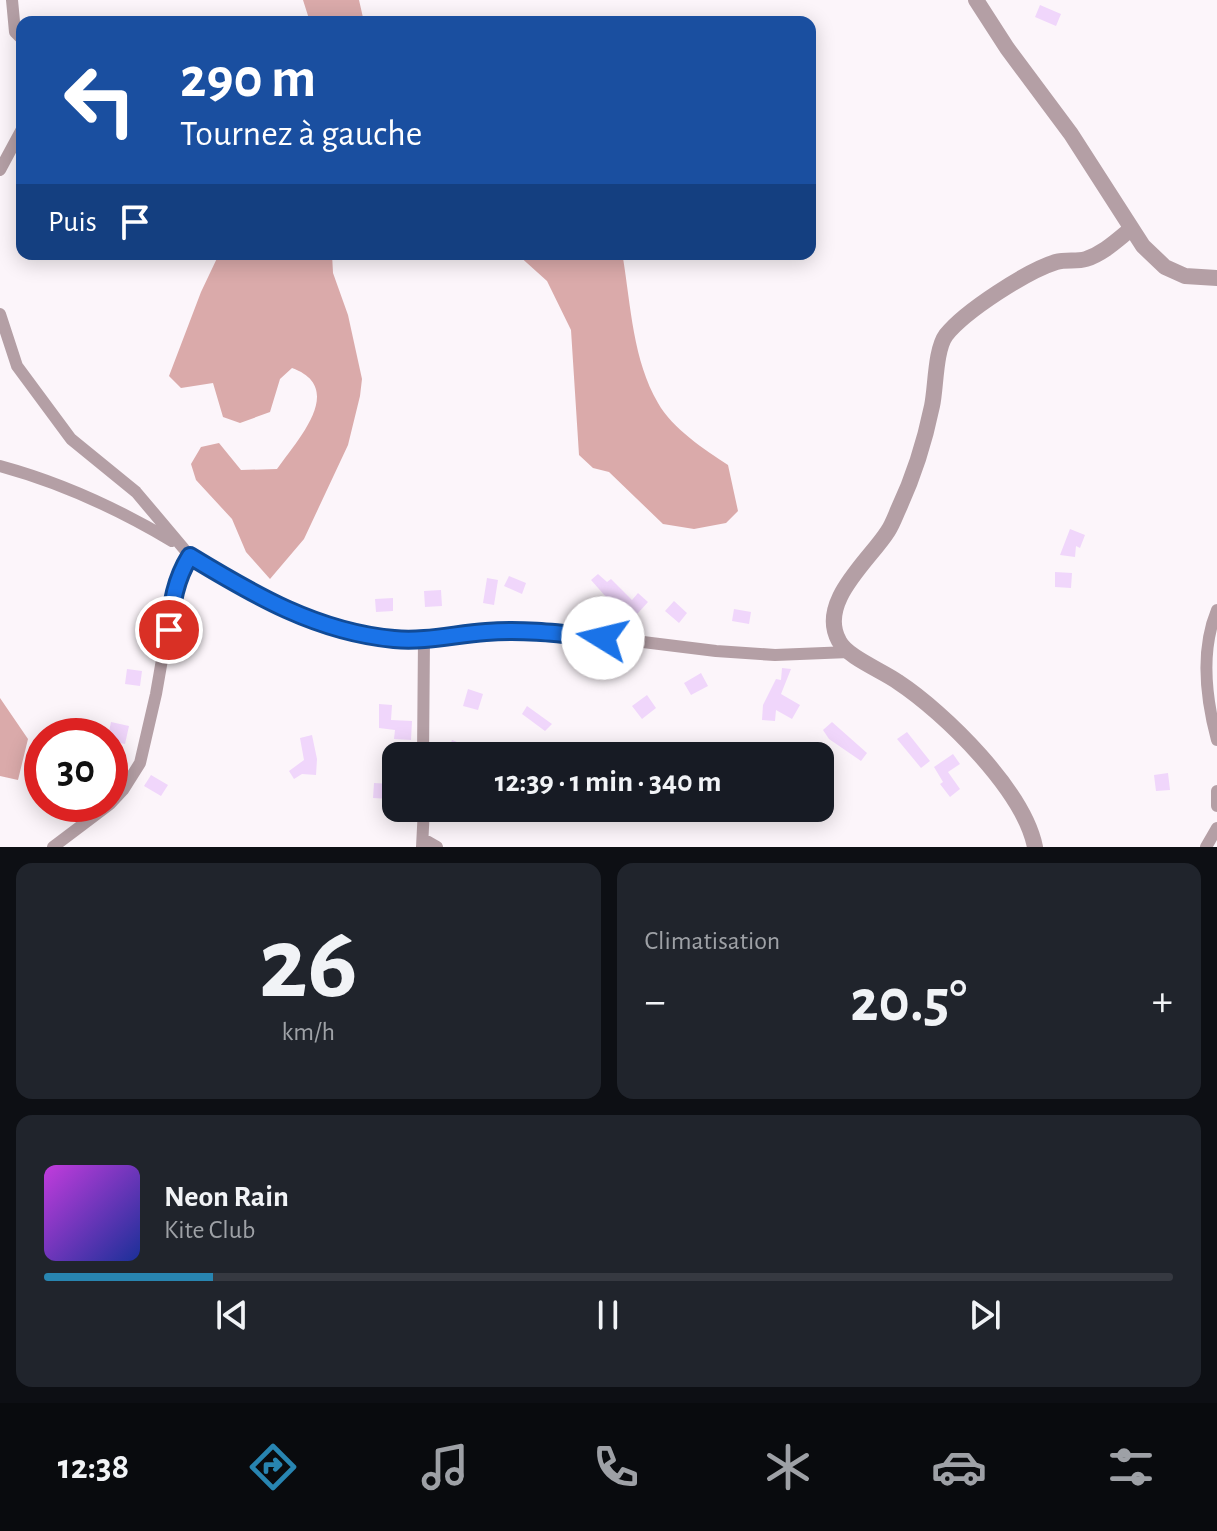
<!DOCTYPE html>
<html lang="fr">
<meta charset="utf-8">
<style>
:root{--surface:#171b24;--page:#20242c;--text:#f1f3f6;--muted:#9ea1a6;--line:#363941;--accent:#2885b1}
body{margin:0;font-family:"Alegreya Sans",sans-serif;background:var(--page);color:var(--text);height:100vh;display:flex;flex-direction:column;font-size:30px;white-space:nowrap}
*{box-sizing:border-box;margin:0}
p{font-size:26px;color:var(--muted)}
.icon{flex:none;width:44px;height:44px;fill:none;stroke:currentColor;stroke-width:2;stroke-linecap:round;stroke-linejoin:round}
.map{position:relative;height:847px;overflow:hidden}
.details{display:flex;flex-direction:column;gap:16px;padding:16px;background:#0d0f14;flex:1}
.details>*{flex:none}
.guide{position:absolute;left:16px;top:16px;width:800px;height:244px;border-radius:16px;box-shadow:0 4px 20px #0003;background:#1a4fa0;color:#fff;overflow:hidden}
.speed{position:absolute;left:24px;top:718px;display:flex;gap:16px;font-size:40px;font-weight:700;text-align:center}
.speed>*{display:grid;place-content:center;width:104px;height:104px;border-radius:50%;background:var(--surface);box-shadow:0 4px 20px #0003;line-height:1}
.speed .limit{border:12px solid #d22;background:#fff;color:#111}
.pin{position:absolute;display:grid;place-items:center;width:68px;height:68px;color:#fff;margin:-34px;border:4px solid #fff;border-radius:50%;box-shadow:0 2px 8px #0007}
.me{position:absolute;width:88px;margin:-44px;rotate:279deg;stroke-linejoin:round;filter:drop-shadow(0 0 6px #0008)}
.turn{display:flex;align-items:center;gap:28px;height:168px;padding:0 32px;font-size:36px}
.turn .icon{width:104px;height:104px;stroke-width:2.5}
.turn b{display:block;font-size:56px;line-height:68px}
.then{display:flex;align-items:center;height:76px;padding:0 32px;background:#0003;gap:16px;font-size:30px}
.big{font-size:60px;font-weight:700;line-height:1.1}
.details .tile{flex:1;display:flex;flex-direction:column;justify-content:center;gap:12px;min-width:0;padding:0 28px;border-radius:16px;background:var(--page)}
.details .dial{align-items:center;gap:0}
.dial b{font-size:104px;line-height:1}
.song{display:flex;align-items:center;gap:24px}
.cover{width:96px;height:96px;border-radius:12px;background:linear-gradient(135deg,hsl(290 70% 55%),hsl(230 70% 35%))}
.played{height:8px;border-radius:4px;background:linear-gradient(90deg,var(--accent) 15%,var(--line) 15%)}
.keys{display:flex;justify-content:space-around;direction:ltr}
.heat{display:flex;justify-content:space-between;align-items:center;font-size:44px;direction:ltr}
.details .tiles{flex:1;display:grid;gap:16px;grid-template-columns:1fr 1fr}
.tile:last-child{grid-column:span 2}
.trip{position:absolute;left:382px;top:742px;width:452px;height:80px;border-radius:16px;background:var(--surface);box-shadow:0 4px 20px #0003;font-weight:700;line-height:80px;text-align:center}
.menu{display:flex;height:128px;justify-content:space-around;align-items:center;background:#090b0e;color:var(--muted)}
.menu .icon{width:56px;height:56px}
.menu .selected{color:var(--accent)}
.menu b{font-size:36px;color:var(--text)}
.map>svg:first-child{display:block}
</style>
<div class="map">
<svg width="1217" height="847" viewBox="0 0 1217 847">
<rect width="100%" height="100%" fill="#fcf5fa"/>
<!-- forest -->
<path fill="#daaaaa" d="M303,0H359L364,22H310Z
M219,254H332L333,273L348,315L362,379L360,396L348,445L304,539L270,579L246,552L232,519L196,480L191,464L201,447L219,443L241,470L277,469C297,440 347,388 292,368L280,379L270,412L240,423L223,417L213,383L181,388L169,376L201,292Z
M517,254H628L623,258C631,307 633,360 658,403C672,428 705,450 728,465L738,511L726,523L694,529L663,524L609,472L593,468L579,455L571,330L547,281Z
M0,698L28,739L18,780L0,776Z"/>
<!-- building -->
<path fill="#f0d6fb" d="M1040,5L1061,14L1056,26L1035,17Z
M1070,529L1085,535L1080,548L1076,546L1075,557L1060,555Z
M1055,572L1072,573L1071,588L1055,587Z
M598,574L607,582L611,579L632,600L638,593L648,602L629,623L591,580Z
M509,576L526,583L522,594L504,586Z
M487,578L498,580L494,605L483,603Z
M441,590L442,606L425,607L424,591Z
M393,598V611L376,612L375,599Z
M674,601L687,613L679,623L665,611Z
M734,609L751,612L749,624L732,621Z
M782,668L791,669L781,694L800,705L792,719L776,710L775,721L762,720L763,705L776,679L781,680Z
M127,669L142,671L140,686L125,684Z
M701,673L708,686L691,695L684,683Z
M468,689L483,694L478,710L463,706Z
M647,695L656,708L642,719L632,706Z
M379,704L392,705L391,720L412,721L411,740L394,739L395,730L379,728Z
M527,706L552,724L545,731L522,714Z
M111,722L129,726L125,744L110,741V736H108Z
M832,722L867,753L861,761L829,739L823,730Z
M907,732L930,761L921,768L897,739Z
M312,735L317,759L316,775L302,774L294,779L289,771L304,760L300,738Z
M452,740L467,746L463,756H446Z
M953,754L960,764L948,772L960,789L950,797L940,784L943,782L934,767Z
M1168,773L1170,790L1156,791L1154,775Z
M151,775L168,785L161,796L144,786Z
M374,783L391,784L390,799L373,798Z"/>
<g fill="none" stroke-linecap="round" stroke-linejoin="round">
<!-- minor -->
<path stroke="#b49fa5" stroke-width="12" d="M12,0L15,32L22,39
M0,170L22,129
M0,314L17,366L71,439L136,492L190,556L249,593L276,606L329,625L394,639L486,632H562L716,651L775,655L849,652
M0,466C59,482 120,510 172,541
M1217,610C1200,651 1206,699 1217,740
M423,756L424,638
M1217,791V806
M110,804L123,790L140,763L156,694L174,591L181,571L190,556
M423,839L437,847
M53,847L110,804
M422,847L424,808
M1206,847L1217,828"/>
<!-- tertiary -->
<path stroke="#b49fa5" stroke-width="16" d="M976,0L1007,48L1071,134L1143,246L1165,267L1185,276L1217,278
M1035,847C1024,791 945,713 898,682C883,671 847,657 839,641C817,602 870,560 888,531C892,525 895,517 898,510C913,478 925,440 932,406C936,388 935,350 946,335C965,311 1027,271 1056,262C1066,259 1077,262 1086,259C1104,253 1117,240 1131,229"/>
</g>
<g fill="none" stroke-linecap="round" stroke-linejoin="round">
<!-- route casing -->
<g stroke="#114b97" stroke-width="20">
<path id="route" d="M169,630C172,603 175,580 190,556C254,595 317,632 394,639C425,642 456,634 486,632C527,629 563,634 603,638"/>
</g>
<!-- route -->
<use href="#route" stroke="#1a73e8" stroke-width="14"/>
</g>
</svg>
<div class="speed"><div class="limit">30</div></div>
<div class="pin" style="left:169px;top:630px;background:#d93025"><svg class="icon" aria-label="arrive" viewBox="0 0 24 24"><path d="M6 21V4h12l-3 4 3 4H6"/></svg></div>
<svg class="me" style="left:603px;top:638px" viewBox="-20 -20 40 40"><circle r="19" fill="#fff"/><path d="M0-13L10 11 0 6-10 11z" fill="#1a73e8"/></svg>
<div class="trip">12:39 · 1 min · 340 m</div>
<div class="guide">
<div class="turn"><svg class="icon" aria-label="left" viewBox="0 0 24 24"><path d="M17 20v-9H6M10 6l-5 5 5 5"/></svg><div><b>290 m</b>Tournez à gauche</div></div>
<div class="then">Puis<svg class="icon" aria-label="arrive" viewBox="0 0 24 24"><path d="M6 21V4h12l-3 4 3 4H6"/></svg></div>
</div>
</div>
<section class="details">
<div class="tiles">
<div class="tile dial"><b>26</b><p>km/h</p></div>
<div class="tile"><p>Climatisation</p>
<div class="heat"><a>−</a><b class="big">20.5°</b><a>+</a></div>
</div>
<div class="tile">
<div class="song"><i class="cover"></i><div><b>Neon Rain</b><p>Kite Club</p></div></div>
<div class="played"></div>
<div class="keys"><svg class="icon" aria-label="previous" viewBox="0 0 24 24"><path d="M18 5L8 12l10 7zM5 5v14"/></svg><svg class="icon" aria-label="pause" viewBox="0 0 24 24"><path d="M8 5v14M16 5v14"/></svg><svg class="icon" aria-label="next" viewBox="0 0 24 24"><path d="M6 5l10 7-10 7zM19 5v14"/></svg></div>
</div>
</div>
</section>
<nav class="menu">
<b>12:38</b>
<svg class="icon selected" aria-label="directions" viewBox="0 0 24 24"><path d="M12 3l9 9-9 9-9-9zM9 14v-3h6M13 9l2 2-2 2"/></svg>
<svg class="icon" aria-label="music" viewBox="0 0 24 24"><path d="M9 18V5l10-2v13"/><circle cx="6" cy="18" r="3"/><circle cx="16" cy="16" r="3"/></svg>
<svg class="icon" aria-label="phone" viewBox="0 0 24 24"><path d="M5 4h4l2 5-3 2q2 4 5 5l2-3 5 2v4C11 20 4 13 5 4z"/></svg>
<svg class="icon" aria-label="climate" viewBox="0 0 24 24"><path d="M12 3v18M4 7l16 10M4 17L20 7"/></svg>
<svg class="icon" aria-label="car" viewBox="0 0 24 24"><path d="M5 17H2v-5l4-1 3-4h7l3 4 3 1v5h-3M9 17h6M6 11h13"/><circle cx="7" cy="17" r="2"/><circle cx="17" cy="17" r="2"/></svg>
<svg class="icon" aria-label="filters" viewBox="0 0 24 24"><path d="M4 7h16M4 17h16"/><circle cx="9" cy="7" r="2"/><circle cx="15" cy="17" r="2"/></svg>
</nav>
